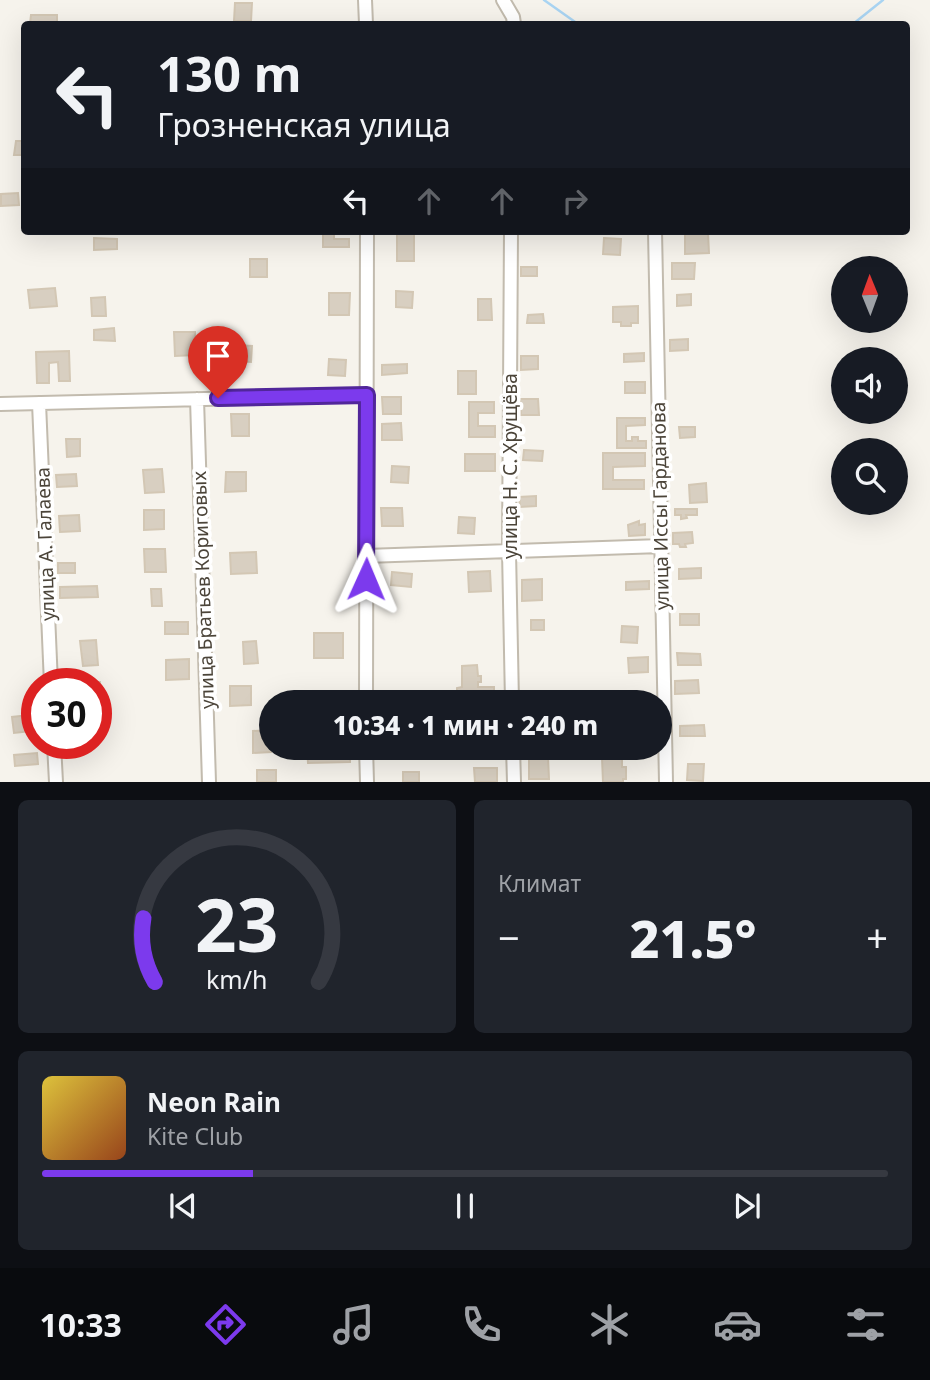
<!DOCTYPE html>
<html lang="ru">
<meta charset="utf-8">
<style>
:root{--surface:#171b24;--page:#20242c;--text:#f1f3f6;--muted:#9ea1a6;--line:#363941;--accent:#7c3aed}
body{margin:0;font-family:"Noto Sans",sans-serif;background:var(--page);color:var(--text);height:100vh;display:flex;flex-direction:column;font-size:26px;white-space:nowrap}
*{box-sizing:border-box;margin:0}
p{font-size:23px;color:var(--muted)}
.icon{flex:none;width:38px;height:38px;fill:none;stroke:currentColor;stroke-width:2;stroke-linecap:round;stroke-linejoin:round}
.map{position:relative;height:782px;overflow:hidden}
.drawer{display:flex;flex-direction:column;gap:18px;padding:18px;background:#0d0f14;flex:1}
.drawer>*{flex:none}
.banner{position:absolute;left:21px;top:21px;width:889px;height:214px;border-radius:7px;box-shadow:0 7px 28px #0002;background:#171b24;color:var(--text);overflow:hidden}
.needle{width:46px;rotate:359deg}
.buttons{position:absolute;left:831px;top:256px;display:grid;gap:14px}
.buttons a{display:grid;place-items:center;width:77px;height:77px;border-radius:50%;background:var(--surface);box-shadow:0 7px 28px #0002;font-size:35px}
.speed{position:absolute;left:21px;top:668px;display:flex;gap:14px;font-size:35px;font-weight:700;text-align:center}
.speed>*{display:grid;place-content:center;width:91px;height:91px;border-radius:50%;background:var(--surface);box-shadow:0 7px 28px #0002;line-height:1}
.speed .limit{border:10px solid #d22;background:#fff;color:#111}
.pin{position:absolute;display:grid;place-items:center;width:60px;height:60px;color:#fff;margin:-72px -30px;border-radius:50% 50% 50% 0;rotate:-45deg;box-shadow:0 0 7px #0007}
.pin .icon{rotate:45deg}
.me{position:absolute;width:77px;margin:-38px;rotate:1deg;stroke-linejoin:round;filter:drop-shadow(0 0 5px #0008)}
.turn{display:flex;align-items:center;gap:24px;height:147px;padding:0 21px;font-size:32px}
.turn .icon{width:91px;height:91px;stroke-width:2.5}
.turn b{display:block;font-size:49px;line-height:60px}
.lanes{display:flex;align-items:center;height:66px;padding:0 21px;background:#0003;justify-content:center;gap:35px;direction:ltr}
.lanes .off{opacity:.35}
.big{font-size:52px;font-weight:800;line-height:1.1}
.drawer .card{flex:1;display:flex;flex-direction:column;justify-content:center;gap:10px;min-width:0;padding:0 24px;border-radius:10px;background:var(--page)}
.drawer .dial{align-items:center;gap:0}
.dial svg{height:182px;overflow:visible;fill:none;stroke:var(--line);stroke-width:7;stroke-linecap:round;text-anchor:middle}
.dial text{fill:var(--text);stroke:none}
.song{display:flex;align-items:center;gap:21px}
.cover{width:84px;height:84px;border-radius:10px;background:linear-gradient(135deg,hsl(50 70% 55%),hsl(20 70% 35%))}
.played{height:7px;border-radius:4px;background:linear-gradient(90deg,var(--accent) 25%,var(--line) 25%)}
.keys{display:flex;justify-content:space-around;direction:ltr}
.heat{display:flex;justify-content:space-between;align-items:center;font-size:38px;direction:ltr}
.drawer .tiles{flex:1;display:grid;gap:18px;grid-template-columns:1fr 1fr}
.card:last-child{grid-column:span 2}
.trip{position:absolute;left:259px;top:690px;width:413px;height:70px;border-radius:35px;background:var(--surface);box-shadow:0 7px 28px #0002;font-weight:800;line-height:70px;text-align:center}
.dock{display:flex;height:112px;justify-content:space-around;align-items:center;background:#090b0e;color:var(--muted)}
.dock .icon{width:49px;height:49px}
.dock .active{color:var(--accent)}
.dock b{font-size:32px;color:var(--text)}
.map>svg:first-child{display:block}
</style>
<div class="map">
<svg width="930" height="782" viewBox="0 0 930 782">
<rect width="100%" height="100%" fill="#f6f3ec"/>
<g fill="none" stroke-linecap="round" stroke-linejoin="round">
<!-- stream -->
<path stroke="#a9d4f2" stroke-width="2.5" d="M544,0L578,24
M853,24L883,0"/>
</g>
<!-- building -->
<path fill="#d8cfc1" stroke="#d3c7b4" stroke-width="2" d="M235,3H252L251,21H234Z
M31,15H57V24H30Z
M16,141H24V155H14Z
M18,193L19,205L1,206V194Z
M323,231H334V239H349V247H323Z
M397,233L414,234V261H397Z
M708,233L709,253L685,254V234Z
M94,238L117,239V249L94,250Z
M604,238L621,239L620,255L603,254Z
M250,259H267V277H250Z
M672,263H695L694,279H672Z
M521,267H537V276H521Z
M55,288L57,306L30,308L28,290Z
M396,291L413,292L412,308L396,307Z
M329,293H350L349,315H329Z
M691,294V305L677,306V295Z
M105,297L106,316H92L91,298Z
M478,299H491L492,320H478Z
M638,306V323H631V326H621V322H613V307Z
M543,314L544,323H527L528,315Z
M114,328L115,341L94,340V330Z
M174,332H195V355L175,356Z
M688,339V350L670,351V340Z
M235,345L252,346L251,362L235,361Z
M69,351L70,381H59L58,362L49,363V383H37L36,352Z
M644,353V361L624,362V354Z
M521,356H538V369L521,370Z
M329,359L346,360L345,376L328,375Z
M407,364V373L382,375V365Z
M458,371H476V394H458Z
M625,382H645V393H625Z
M382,397H401V414H383Z
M520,399H538L539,415H521Z
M469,402H494V413H478V426H495V437H469Z
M231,414H249V436H232Z
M617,418H645V425L626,426V441H632V437H638V441H646V448H617Z
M401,423L402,440H382V424Z
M679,427H695V437L680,438Z
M66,439H80V456L67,457Z
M524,450L543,451L542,461L523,460Z
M603,453H645V466L613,467V480H644V489H603Z
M465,454H495V471H465Z
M392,466L409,467L408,483L391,482Z
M162,469L164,492L145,493L143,470Z
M226,472H246V491L225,492Z
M76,474L77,486L57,487L56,475Z
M706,483L707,502L690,503L689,485Z
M536,496V506L520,507L519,497Z
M381,508H402L403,526H382Z
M675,509H697V515H686L687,518L681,519V515H675Z
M144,510H164V529L144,530Z
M79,515L80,531L60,532L59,516Z
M459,517L475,518L474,534L458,533Z
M639,521V525L645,524V535L629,536L628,525Z
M692,532L693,543L685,544L686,547H680L679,544H673V533Z
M144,549H165L166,572H145Z
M256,552L257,573L231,574L230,553Z
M58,563H75V573H58Z
M701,568V578L679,579V569Z
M490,571L491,591L469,592L468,572Z
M392,572L412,574L411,587L391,585Z
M542,579V600L522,601V580Z
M649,581V589L626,590V582Z
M97,586L98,597L60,598V587Z
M151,589H161L162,606H152Z
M680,614H699V625H680Z
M531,620H544V630H531Z
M165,622H188V634H165Z
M622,626L638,627L637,643L621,642Z
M314,633H343V658H314Z
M96,640L98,665L83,666L80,641Z
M256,641L258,663L244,664L243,642Z
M677,653L700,654L701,665H678Z
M648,657V672L629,673L628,658Z
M189,659V679L166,680V660Z
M477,665L478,676H481V682H478V687H494V695L457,696V688L462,687V666Z
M698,680L699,693L675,694V681Z
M100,682L102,709L96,710V684L82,683Z
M230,686H251V705L230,706Z
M29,715L31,731L14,733L12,717Z
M704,725L705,736H680V726Z
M271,730V752L253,753V731Z
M307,747H318V754L350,753V762L308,763Z
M37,753L38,764L15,766L14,755Z
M548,757L549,779H529V758Z
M602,758H622V767H626V779H623V782H603Z
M688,764H704L703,781L687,780Z
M474,768H497V782H475Z
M257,770H276V782H257Z
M403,772H419V782H403Z"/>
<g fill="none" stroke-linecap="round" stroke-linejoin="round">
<!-- minor casing -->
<g stroke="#c2bbae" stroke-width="16">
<path id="minor" d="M365,0L366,24
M503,0L513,17L514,24
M511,231L509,551L512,702
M655,231L666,782
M197,399L209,782
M39,403L51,684
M0,404L367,395
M366,556L661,546
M366,702L367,231
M54,744L56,782
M366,747L367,782
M513,747L514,782"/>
</g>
<!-- minor -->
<use href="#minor" stroke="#fff" stroke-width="12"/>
</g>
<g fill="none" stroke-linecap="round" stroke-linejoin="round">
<!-- route casing -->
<g stroke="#51269a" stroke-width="18">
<path id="route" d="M218,398L367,395L366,579"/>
</g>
<!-- route -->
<use href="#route" stroke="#7c3aed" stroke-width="12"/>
</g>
<g text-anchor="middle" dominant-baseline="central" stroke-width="7" stroke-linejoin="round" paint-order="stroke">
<!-- street labels -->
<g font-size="19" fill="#4b4439" stroke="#fff">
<text transform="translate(510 466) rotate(-90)">улица Н. С. Хрущёва</text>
<text transform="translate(660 506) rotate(-91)">улица Иссы Гарданова</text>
<text transform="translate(45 544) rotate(-92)">улица А. Галаева</text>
<text transform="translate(203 590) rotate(-92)">улица Братьев Кориговых</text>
</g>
</g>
</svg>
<div class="buttons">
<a><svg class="needle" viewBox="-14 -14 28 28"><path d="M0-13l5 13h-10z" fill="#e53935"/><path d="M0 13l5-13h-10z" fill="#9ea1a6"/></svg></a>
<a><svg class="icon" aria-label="sound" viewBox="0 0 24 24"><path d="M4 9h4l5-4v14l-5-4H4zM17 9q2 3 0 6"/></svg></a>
<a><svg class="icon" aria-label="search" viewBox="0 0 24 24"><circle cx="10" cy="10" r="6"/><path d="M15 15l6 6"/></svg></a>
</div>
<div class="speed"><div class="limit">30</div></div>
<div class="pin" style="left:218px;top:398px;background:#d93025"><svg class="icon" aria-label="arrive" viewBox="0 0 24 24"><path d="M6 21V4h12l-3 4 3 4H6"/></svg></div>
<svg class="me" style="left:366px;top:579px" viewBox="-20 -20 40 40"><path d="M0-17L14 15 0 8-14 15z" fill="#7c3aed" stroke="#fff" stroke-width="4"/></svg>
<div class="trip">10:34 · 1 мин · 240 m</div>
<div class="banner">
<div class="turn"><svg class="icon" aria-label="left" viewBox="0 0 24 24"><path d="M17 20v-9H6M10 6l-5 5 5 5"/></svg><div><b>130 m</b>Грозненская улица</div></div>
<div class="lanes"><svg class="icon" aria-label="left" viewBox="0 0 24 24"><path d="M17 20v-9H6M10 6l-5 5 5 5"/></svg><svg class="icon off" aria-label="ahead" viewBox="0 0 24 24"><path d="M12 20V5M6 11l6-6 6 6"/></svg><svg class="icon off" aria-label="ahead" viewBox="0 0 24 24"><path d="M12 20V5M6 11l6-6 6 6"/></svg><svg class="icon off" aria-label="right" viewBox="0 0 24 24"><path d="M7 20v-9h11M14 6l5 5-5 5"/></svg></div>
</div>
</div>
<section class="drawer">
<div class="tiles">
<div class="card dial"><svg viewBox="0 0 100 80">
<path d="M14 69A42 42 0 1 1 86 69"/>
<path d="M14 69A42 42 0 0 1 9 41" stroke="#7c3aed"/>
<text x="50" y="56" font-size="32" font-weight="700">23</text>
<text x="50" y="72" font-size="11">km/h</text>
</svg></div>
<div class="card"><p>Климат</p>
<div class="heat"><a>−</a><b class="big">21.5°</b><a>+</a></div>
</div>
<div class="card">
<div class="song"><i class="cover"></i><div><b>Neon Rain</b><p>Kite Club</p></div></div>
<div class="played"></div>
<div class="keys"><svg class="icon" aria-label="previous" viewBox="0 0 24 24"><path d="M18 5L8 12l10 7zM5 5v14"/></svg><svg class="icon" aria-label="pause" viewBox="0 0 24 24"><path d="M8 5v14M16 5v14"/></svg><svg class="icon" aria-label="next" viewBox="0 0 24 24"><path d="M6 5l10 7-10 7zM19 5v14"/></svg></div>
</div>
</div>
</section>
<nav class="dock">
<b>10:33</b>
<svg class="icon active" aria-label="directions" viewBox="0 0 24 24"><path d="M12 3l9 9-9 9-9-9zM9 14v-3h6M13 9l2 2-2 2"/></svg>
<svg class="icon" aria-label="music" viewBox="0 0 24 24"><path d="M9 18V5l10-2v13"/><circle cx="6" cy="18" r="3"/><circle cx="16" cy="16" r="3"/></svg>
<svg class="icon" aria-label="phone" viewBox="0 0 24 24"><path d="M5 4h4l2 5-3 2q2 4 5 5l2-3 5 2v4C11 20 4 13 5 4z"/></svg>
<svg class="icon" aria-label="climate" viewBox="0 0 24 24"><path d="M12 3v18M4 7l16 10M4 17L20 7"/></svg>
<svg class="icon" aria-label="car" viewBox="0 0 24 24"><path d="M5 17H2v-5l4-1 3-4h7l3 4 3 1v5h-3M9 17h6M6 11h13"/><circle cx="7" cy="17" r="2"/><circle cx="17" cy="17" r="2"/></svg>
<svg class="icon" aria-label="filters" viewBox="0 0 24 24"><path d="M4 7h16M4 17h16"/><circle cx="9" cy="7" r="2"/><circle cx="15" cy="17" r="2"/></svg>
</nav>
